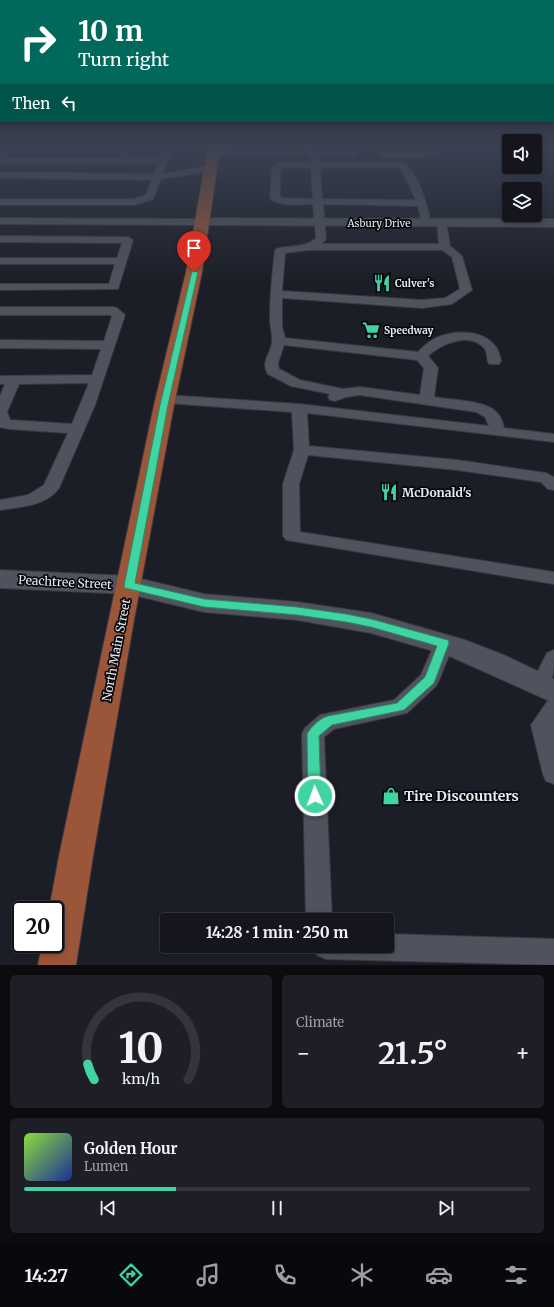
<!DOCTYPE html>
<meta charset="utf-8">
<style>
:root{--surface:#15161d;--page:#1e1f26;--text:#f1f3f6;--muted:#9d9fa4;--line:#34353b;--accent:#3fd4a2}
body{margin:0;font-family:Merriweather,serif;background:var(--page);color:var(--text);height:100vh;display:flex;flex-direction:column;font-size:15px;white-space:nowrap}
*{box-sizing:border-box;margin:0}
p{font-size:13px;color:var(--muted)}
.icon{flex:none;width:22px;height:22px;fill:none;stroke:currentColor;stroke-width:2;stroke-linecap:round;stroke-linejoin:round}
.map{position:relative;height:965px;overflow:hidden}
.details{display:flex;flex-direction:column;gap:10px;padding:10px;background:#0c0c10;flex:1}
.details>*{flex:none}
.hud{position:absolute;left:0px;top:0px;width:554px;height:122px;box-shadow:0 2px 6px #0003,0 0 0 1px var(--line);background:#00695c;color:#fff;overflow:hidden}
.fabs{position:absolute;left:502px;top:134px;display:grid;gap:8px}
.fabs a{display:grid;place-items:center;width:40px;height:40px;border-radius:4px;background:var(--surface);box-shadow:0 2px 6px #0003,0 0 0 1px var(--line);font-size:20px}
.speed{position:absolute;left:12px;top:901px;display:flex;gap:8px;font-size:20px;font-weight:700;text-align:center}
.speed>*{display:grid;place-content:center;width:52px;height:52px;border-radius:50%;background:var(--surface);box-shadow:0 2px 6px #0003,0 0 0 1px var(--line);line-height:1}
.speed .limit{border:2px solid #111;border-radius:6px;background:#fff;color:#111}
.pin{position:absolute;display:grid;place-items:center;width:34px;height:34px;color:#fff;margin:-41px -17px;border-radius:50% 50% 50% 0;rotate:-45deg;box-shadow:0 0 4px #0007}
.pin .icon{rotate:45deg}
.me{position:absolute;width:44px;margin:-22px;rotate:358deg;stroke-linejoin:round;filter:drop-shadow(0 0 3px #0008)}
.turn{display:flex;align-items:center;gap:14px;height:84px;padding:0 12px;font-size:18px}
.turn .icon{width:52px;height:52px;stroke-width:2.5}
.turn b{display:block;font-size:28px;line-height:34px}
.then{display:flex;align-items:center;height:38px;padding:0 12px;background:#0003;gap:8px;font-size:15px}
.big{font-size:30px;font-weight:700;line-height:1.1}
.details .tile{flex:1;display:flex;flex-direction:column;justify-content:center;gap:6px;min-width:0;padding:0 14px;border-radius:6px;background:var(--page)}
.details .dial{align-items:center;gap:0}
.dial svg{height:104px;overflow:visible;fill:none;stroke:var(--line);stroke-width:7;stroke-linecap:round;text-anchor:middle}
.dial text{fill:var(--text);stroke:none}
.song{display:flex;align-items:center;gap:12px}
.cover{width:48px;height:48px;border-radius:6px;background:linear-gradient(135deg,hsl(90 70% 55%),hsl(230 70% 35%))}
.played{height:4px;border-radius:2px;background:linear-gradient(90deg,var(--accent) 30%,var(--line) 30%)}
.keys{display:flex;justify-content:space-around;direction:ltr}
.heat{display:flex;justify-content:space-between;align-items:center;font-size:22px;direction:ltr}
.details .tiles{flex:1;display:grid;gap:10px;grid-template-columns:1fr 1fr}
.tile:last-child{grid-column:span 2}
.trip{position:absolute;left:160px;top:913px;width:234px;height:40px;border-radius:4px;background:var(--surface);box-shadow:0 2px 6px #0003,0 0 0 1px var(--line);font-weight:700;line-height:40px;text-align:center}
.dock{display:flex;height:64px;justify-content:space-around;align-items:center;background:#08090c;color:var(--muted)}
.dock .icon{width:28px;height:28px}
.dock .active{color:var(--accent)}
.dock b{font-size:18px;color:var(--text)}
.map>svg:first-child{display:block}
</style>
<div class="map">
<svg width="554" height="965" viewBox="0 0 554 965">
<rect width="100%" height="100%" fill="#1c1e27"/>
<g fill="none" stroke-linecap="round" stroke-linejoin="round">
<!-- lane casing -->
<g stroke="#383a40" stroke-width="2">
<path id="lane" d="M6,147H14L5,158H120L124,147H132L129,158L161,157L165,147H173L163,174L211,165L215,168L211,171L161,179L153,199L134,205H0V199H133L146,195L152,180L0,178V172L154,174L159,163L0,164V154Z
M306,147H314L316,151H353L357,154L353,157L318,156L319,162H401C417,166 428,208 431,223L430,225H422L418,206L323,204L326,239L322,244H439L437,223L438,221H446L450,246L462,256L472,290L452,304L422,308L282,298V326L285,338L418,352C424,346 430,340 438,337C462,328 497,331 501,361L499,364H489C486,359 488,354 485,349C470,331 441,344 428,356L438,368L434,397C449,400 484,400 495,411C500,415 503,422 504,428L554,434V442L307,413L309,446L457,460L546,473L554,477V490L548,489L541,482L457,470L308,455L299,484L300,532L554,572V584L286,540L283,536V484L294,450L292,412L166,403L161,402L159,399L161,396L166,395L299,404L489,426L485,417L476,412L360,395L346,397L335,401L330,400L328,397L330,394L291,386L268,374C260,362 271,354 272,342C273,335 270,327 270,320C270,297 272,274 275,251L276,249C289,245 306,248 316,238L313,204C301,204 280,208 270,198L272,168L280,162H310V156L213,155L209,152L213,149L308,151ZM282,168H311L313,199L284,198L280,197V169ZM320,168H399L402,170L416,200L322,199ZM308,250H442L452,257L460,289L445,298L422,300L282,291L285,253ZM284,345L417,360L424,368L420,395L360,387L343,389L300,380L279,369L278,363Z
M429,147H437L438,152L437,154L420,158H382L378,155L382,152H420L429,150Z
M0,218L203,219L208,222L203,225L0,224Z
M0,236L128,237L133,240L118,289L0,290V284H109L115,264H0V258H117L122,243L0,242Z
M0,307H113L117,308L125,315L95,405L59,488C47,506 19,507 0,510V500L28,495L44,485L68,433L9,429L0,427V396L5,384H0V376L92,375L101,349L0,348V340L104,341L112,316L110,315H0ZM89,383L72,424L10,420L7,412L19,384Z
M444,636L451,638L454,643L439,680L436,686L407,713L334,729L324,737L332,920H306L302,734L305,728L320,715L394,700L421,675L437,638Z
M554,650C554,666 554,677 548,691L541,693L534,691L531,685L547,653Z
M554,699V784L546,781L543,774L531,725L547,702Z
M387,934L554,939V965L326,959L317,955L313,946H387Z"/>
</g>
<!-- street casing -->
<g stroke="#383a40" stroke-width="2">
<path id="street" d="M203,218L554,219V227L198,225L196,222L198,219Z
M0,570L129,576L204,594L297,602L371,613L465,640L506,656L554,679V703L447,655L371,633L297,620L204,612L129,594L0,588Z"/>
</g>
<!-- primary casing -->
<g stroke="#383a40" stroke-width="2">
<path id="primary" d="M208,147H220L202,272L174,405L134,620L93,856L76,965H38L42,944H55V910H49L59,856L154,405L186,272Z"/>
</g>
<!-- lane -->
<use href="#lane" fill="#50535d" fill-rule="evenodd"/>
<!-- street -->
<use href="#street" fill="#50535d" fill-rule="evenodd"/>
<!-- primary -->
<use href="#primary" fill="#9b5538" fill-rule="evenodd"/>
</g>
<!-- sky -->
<linearGradient id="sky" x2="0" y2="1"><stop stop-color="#0f1015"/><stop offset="0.52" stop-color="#3a4152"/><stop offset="1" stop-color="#3a4152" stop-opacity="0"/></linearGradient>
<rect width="554" height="282" fill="url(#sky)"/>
<!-- route -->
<path fill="#3fd4a2" stroke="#298a69" d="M192,271L198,272L168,405L135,583L204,599L297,607L346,614L371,619L444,639L448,640L449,643L434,683L404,710L332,725L319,736L321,796L320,800L315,802L310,800L308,796L307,734C311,727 320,718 328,716L397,703L425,677L437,646L371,627L346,622L297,615L204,607L125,588L124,586L160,405Z"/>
<!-- icons -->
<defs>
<g id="restaurant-bare" transform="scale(1.38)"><path d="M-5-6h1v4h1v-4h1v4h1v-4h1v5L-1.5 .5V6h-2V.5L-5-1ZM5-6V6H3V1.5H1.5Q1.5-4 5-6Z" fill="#3fd4a2" stroke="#07080c" stroke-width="2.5" paint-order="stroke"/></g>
<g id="supermarket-bare" transform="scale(1.38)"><path d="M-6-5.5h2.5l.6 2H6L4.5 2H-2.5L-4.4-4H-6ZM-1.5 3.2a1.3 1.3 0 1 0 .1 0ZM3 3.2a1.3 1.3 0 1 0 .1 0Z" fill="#3fd4a2" stroke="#07080c" stroke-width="2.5" paint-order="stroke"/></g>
<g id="shop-bare" transform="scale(1.38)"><path d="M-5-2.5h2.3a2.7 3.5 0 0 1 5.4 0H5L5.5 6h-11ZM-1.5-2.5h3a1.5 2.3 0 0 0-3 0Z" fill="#3fd4a2" stroke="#07080c" stroke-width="2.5" paint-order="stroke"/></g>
</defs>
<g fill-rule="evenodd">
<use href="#restaurant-bare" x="382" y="283"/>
<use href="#supermarket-bare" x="371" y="330"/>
<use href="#restaurant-bare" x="389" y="492"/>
<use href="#shop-bare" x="391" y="796"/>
</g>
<g text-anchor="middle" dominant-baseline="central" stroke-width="3.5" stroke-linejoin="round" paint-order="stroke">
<!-- far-street labels -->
<g font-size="10" fill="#e8eaf0" stroke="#07080c">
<text x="379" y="223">Asbury Drive</text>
</g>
<!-- far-poi labels -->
<g font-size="10" font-weight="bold" fill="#e8eaf0" stroke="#07080c" text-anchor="start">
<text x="395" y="283">Culver's</text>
<text x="384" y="330">Speedway</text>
</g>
<!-- poi labels -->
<g font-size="12" font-weight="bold" fill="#e8eaf0" stroke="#07080c" text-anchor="start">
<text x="402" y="492">McDonald's</text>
</g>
<!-- street labels -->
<g font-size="12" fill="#e8eaf0" stroke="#07080c">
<text transform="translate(65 582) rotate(3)">Peachtree Street</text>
<text transform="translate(116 650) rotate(-79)">North Main Street</text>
</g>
<!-- near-poi labels -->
<g font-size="14" font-weight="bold" fill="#e8eaf0" stroke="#07080c" text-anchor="start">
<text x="404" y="796">Tire Discounters</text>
</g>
</g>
</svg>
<div class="fabs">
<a><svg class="icon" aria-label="sound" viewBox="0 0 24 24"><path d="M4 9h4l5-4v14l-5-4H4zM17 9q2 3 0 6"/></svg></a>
<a><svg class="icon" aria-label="layers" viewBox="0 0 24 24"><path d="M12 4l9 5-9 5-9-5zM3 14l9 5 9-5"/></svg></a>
</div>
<div class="speed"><div class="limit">20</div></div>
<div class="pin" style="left:194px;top:272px;background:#d93025"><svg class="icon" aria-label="arrive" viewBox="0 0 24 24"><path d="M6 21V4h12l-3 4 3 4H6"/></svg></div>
<svg class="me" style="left:315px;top:796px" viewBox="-20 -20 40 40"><circle r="17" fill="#3fd4a2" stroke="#fff" stroke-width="3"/><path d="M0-11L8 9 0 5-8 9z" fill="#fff"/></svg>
<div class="trip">14:28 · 1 min · 250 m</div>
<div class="hud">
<div class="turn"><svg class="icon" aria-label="right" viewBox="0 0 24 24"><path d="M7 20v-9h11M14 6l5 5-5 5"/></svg><div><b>10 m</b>Turn right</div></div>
<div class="then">Then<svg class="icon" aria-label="left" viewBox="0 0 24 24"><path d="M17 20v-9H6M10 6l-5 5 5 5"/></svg></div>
</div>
</div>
<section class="details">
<div class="tiles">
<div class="tile dial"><svg viewBox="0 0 100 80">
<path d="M14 69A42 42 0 1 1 86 69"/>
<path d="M14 69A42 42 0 0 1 9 57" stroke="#3fd4a2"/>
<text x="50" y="56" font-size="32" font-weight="700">10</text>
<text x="50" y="72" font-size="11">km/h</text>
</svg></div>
<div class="tile"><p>Climate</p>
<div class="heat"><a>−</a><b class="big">21.5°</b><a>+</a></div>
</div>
<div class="tile">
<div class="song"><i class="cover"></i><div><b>Golden Hour</b><p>Lumen</p></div></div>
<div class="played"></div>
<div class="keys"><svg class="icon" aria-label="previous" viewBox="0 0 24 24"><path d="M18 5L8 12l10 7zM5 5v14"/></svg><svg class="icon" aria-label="pause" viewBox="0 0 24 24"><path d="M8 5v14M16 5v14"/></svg><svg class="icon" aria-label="next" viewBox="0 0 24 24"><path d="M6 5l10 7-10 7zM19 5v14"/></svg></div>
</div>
</div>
</section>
<nav class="dock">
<b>14:27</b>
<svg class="icon active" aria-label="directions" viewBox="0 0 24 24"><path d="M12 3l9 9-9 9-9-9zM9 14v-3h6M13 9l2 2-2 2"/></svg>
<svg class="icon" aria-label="music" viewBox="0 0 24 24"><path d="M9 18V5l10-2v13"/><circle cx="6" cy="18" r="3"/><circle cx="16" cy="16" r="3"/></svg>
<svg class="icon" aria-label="phone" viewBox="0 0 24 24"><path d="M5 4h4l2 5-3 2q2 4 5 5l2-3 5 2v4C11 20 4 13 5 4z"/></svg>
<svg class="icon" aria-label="climate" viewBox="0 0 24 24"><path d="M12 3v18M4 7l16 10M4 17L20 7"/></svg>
<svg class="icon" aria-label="car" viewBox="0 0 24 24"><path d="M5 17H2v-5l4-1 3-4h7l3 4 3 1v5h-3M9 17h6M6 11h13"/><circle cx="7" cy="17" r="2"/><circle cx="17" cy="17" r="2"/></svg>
<svg class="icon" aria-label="filters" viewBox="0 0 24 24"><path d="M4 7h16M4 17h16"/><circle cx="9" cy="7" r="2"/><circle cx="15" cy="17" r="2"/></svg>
</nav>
